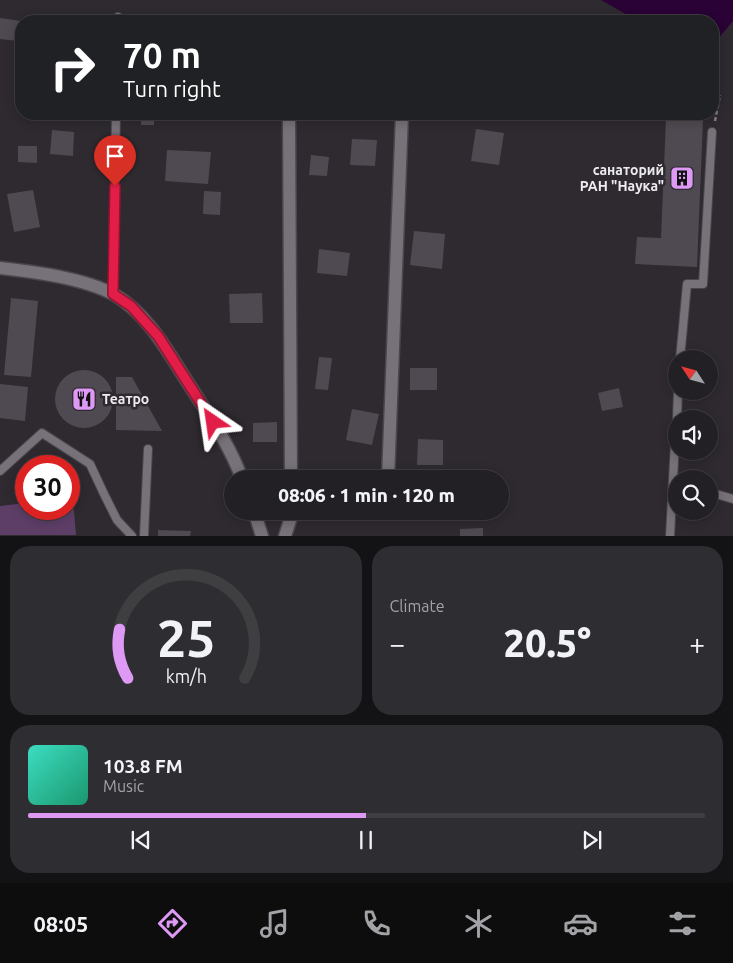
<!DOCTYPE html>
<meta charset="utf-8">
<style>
:root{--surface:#222024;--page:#2e2d31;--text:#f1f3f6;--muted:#a2a3a6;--line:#3f3e41;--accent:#dd99f4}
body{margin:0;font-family:Ubuntu,sans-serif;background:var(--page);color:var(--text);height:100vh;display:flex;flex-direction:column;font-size:19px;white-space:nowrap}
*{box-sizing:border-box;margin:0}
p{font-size:16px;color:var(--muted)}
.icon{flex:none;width:28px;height:28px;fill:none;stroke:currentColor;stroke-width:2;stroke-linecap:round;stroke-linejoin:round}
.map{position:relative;height:536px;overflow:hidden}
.side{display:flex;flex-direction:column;gap:10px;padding:10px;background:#131214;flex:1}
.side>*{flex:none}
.hud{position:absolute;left:15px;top:15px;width:704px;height:105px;border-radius:20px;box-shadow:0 2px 12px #0003,0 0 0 1px var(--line);background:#202124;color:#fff;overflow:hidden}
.needle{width:32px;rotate:306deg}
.fabs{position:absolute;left:668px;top:350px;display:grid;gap:10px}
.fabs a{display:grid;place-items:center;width:50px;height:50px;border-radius:50%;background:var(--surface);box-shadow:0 2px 12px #0003,0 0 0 1px var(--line);font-size:25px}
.speed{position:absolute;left:15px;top:455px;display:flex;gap:10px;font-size:25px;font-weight:700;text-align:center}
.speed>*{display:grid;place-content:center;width:65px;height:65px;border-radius:50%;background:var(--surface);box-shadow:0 2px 12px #0003,0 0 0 1px var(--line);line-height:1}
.speed .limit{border:8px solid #d22;background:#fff;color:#111}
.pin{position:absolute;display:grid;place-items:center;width:42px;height:42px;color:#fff;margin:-51px -21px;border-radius:50% 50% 50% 0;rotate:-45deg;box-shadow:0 0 5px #0007}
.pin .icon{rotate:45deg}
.me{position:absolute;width:55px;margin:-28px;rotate:328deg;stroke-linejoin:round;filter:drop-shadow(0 0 4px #0008)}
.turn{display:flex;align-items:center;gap:18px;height:105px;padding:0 25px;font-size:22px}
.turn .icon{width:65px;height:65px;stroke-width:2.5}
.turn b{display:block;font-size:35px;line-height:42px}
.big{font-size:38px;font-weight:800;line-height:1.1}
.side .tile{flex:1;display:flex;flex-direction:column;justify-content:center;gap:8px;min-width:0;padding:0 18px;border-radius:20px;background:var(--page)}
.side .dial{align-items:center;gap:0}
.dial svg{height:130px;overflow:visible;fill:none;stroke:var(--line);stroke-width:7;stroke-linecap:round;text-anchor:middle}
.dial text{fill:var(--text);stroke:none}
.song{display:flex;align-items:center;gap:15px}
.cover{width:60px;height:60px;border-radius:8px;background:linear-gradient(135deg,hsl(170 70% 55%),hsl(160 70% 35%))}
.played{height:5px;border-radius:2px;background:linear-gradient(90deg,var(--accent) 50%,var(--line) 50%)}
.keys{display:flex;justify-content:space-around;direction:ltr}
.heat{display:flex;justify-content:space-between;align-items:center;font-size:28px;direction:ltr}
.side .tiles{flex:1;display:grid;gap:10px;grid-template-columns:1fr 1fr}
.tile:last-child{grid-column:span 2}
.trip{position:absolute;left:224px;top:470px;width:285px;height:50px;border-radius:25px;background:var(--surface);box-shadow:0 2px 12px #0003,0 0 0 1px var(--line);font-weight:800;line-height:50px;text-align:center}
.tab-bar{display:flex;height:80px;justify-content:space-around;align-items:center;background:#0e0d0e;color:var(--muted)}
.tab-bar .icon{width:35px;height:35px}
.tab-bar .selected{color:var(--accent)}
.tab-bar b{font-size:22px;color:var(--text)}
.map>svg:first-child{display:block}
</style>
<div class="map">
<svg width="733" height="536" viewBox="0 0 733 536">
<rect width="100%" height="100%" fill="#2e2a30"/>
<!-- green -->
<path fill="#5d3e67" d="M69,499H73L76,535H0V506L26,503V509H69Z"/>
<!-- water -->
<path fill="#2a0236" d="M601,0H733V21L718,39L713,38L712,21H638Z"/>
<!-- building -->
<path fill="#4f4a51" d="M0,18L21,21L18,41L0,39Z
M141,114H154V125H141Z
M666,119L703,120L697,267L635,264L637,237L661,238Z
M476,129L504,133L499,165L471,161Z
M52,130L74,132L73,156L50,154Z
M352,139L377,140L375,166L350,165Z
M18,146H37V163L18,162Z
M167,150L211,152L208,184L165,181Z
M311,155L329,157L327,176L309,175Z
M33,190L40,227L14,232L7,194Z
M204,191L221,192L220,215L203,214Z
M414,231L445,234L442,269L410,265Z
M319,249L350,253L347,276L317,273Z
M262,293L263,323H230L229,294Z
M11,298L38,301L31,377L4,375Z
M319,357L332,358L328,390L315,389Z
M410,368H437V390H410Z
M55 399a29 29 0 1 1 58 0a29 29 0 1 1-58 0Z
M116,377H132L162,431L116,430Z
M0,384L28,387L25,421L0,418Z
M619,388L623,407L602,411L598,393Z
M352,409L379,414L372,445L346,440Z
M277,422V442H253V423Z
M418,439L443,440V465H417Z
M483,528V536H460V529Z
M158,530L191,531L190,536H158Z"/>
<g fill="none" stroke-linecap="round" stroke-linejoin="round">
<!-- service casing -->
<g stroke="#4a464c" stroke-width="10">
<path id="service" d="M118,21V17
M113,294L116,114
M680,359L687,284H703L712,132
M677,419L678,391
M0,471L42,433L90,464L104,494L117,520L132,536
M709,492L733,499
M144,536L148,449
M670,536L676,424"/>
</g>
<!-- minor casing -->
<g stroke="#4a464c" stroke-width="15">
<path id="minor" d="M289,114L291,479
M0,268C35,272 84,278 115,295C149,315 169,354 190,386C209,416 230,445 242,479
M388,479L402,114
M254,511L262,536
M285,536L293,511"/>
</g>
<!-- path -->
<path stroke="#827e84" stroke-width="2.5" stroke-dasharray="4 2.5" stroke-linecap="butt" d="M715,121L720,95"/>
<!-- service -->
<use href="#service" stroke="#777179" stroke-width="8"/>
<!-- minor -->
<use href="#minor" stroke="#777179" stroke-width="12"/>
</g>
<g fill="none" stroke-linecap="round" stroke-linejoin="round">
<!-- route casing -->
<g stroke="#92132f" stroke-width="12">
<path id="route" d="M115,186L113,294L131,306L158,336L213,422"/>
</g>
<!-- route -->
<use href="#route" stroke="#e11d48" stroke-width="9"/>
</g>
<!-- icons -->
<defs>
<g id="building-square" transform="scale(1.25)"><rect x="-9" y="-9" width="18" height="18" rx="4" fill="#dd99f4" stroke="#2e2a30"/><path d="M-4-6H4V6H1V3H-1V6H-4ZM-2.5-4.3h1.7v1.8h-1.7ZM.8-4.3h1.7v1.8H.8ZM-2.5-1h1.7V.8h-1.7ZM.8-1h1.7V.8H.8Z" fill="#111"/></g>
<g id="restaurant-square" transform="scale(1.25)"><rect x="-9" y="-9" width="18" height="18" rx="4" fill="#dd99f4" stroke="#2e2a30"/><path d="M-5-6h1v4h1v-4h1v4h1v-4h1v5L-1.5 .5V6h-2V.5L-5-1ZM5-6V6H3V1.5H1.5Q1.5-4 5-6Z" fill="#111"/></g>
</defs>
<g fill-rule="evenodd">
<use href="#building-square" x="682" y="178"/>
<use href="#restaurant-square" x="84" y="399"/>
</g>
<g text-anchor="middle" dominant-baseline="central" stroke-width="5" stroke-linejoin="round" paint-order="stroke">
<!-- poi labels -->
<g font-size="14" font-weight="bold" fill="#eeebef" stroke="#2e2a30" text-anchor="end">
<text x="664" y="170">санаторий<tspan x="664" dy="16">РАН "Наука"</tspan></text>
<text x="102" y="399" text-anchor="start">Театро</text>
</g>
</g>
</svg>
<div class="fabs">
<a><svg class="needle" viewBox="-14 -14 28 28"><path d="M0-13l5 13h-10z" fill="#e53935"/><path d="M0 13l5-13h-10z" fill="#a2a3a6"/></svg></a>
<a><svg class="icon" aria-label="sound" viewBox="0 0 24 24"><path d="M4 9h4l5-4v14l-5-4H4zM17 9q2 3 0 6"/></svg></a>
<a><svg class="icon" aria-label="search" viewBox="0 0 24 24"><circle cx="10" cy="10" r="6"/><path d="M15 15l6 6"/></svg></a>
</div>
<div class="speed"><div class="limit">30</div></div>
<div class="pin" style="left:115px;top:186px;background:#d93025"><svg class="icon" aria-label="arrive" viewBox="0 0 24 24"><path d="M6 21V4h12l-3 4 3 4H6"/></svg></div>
<svg class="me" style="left:213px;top:422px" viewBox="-20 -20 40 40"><path d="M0-17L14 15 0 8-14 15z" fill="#e11d48" stroke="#fff" stroke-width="4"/></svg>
<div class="trip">08:06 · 1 min · 120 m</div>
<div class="hud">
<div class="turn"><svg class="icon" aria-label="right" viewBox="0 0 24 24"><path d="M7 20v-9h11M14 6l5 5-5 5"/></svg><div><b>70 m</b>Turn right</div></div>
</div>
</div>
<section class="side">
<div class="tiles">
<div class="tile dial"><svg viewBox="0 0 100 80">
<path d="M14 69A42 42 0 1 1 86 69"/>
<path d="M14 69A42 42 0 0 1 9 39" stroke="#dd99f4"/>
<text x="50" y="56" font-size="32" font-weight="700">25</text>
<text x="50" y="72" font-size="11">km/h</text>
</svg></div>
<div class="tile"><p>Climate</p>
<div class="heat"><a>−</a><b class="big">20.5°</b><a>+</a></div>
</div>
<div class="tile">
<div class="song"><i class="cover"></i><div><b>103.8 FM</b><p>Music</p></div></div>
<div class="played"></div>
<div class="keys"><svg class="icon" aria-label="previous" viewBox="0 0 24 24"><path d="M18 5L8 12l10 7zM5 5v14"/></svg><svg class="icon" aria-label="pause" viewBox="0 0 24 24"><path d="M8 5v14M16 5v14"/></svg><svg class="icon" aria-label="next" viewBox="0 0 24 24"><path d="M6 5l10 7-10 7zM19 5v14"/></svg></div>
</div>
</div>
</section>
<nav class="tab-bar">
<b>08:05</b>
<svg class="icon selected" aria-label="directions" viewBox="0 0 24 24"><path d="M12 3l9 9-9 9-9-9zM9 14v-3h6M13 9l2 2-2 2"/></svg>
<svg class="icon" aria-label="music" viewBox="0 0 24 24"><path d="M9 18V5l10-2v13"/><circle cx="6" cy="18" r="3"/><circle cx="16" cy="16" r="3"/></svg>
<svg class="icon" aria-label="phone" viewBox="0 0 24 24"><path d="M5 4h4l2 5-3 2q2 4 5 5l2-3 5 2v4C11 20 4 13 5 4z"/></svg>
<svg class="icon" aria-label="climate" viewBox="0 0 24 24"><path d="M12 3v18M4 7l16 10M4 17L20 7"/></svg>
<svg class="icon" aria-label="car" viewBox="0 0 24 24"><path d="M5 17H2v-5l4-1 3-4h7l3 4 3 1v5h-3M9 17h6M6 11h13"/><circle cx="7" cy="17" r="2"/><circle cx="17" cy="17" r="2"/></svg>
<svg class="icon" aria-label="filters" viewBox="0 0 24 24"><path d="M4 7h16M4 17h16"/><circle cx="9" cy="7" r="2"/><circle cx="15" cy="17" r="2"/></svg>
</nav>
